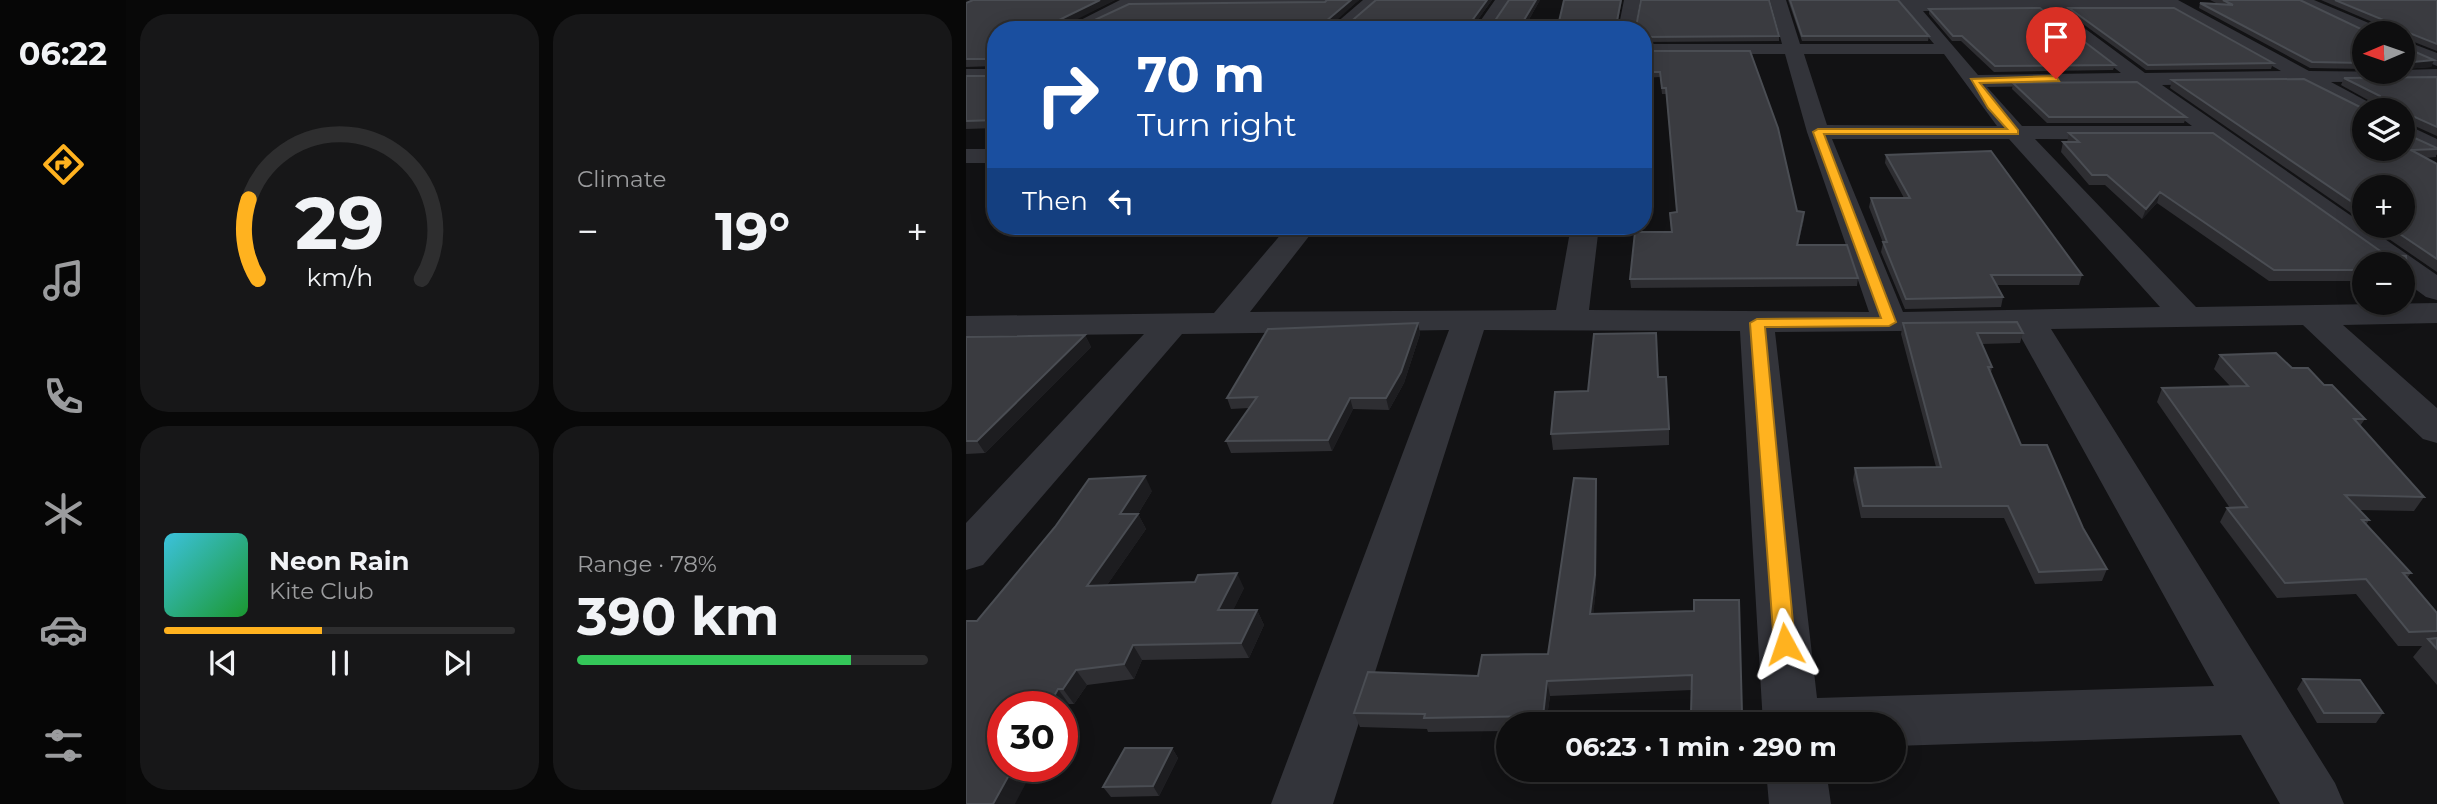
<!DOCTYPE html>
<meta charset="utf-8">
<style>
:root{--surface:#0e0e0f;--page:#171718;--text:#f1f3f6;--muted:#9b9c9e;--line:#2e2e2f;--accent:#ffb21f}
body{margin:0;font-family:Montserrat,sans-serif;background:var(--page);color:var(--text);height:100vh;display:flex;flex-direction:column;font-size:26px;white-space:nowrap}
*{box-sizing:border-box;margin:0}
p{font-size:23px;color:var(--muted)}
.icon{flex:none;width:38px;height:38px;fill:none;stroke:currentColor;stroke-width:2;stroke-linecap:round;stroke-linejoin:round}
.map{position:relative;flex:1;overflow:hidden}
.sheet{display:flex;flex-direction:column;gap:14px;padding:14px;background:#080808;width:840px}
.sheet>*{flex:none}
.hud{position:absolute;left:21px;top:21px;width:665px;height:214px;border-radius:28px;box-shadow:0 4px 18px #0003,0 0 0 2px var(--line);background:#1a4fa0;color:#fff;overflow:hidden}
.needle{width:46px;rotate:268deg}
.tools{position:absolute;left:1386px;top:21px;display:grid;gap:14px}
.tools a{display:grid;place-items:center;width:63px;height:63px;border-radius:50%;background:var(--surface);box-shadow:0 4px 18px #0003,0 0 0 2px var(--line);font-size:35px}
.speed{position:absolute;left:21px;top:691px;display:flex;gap:14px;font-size:35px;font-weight:700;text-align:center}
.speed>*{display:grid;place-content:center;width:91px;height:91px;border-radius:50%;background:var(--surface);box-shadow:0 4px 18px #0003,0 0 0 2px var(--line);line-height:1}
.speed .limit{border:10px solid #d22;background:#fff;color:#111}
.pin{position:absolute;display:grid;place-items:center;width:60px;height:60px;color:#fff;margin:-72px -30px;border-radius:50% 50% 50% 0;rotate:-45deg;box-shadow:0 0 7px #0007}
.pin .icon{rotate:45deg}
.me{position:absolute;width:77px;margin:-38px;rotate:355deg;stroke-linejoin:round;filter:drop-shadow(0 0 5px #0008)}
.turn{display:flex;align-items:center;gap:24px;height:147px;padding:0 35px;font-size:32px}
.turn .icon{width:91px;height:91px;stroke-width:2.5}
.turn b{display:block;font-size:49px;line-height:60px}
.then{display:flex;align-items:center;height:66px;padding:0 35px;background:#0003;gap:14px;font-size:26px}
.big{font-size:52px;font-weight:700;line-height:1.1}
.sheet .tile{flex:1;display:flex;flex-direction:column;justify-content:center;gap:10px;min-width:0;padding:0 24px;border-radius:28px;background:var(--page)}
.sheet .dial{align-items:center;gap:0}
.dial svg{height:182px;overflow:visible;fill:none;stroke:var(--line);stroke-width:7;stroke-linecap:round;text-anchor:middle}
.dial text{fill:var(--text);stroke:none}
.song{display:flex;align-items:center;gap:21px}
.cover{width:84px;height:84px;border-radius:10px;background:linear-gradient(135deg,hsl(190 70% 55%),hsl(130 70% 35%))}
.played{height:7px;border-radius:4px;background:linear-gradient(90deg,var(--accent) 45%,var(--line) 45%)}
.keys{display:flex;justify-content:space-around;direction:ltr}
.heat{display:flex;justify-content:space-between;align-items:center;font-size:38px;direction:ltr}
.charge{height:10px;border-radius:5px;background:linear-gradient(90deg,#34c759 78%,var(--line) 0)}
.sheet .tiles{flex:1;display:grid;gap:14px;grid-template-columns:repeat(2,1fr)}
.trip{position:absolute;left:530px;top:712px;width:410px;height:70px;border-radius:35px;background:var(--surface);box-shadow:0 4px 18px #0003,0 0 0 2px var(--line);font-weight:700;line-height:70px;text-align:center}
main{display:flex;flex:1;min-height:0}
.tab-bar{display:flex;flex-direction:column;width:126px;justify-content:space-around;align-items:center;background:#060606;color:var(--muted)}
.tab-bar .icon{width:49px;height:49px}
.tab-bar .selected{color:var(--accent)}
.tab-bar b{font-size:32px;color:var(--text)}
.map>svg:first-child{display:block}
</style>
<main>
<nav class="tab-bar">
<b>06:22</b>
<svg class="icon selected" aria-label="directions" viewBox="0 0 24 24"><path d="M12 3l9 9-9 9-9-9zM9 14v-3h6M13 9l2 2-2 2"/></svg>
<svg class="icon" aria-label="music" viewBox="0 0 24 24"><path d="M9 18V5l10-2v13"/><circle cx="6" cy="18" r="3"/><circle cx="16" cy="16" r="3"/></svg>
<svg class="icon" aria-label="phone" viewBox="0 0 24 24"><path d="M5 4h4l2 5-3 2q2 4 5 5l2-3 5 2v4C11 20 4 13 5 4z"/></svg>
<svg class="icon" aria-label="climate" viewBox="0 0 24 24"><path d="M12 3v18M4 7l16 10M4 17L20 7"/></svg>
<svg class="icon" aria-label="car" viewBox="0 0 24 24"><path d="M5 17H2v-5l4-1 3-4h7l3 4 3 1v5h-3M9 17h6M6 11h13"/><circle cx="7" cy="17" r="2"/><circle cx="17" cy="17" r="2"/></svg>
<svg class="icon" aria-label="filters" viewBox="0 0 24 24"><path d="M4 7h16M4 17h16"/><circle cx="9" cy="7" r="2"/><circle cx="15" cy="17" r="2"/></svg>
</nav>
<section class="sheet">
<div class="tiles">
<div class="tile dial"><svg viewBox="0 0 100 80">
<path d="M14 69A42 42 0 1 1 86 69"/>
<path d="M14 69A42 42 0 0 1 10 34" stroke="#ffb21f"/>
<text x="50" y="56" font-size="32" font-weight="700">29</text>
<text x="50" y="72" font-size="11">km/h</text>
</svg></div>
<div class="tile"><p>Climate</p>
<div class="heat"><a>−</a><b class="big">19°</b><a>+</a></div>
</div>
<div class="tile">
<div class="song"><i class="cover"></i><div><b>Neon Rain</b><p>Kite Club</p></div></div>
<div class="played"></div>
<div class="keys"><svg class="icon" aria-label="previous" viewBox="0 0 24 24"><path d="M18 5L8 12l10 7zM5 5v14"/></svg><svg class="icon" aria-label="pause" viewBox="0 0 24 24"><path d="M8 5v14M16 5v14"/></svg><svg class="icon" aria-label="next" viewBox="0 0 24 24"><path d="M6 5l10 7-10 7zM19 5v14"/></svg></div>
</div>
<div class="tile"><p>Range · 78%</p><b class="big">390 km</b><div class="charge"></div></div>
</div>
</section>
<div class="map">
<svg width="1471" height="804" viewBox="0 0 1471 804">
<rect width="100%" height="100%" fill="#121214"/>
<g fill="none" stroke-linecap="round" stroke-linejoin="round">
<!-- street -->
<path fill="#33343a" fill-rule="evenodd" d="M154,0H368L360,5L165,7L117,30H95Z
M397,0H414L381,30H362Z
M529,0H545L525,30H508Z
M658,0H674L669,30H652Z
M804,0H820L834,44H968L931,0H1212L1343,71L1437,72V70L1471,69V81L1365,82L1408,105L1411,110H1398V116L1336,83L1196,85L1471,275V300L1460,297L1437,280V264H1416L1245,140L1069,139L1230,307L1471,303V323L1377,325L1471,408V443L1457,439L1337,325L1085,329L1369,783L1378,804H1314L1275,735L928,746V724H797L774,331L518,330L367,804H305L483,330L216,334L17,565L0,570V523L178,334L0,336V316L248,313L322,226H351L284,312L590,310L605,226H633L623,310L903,312L841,132L819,54H677V44H816ZM1074,10L1155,73L1012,75L957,11ZM1094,10H1207L1315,71L1179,73ZM838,54H978L1031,126L861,125ZM1170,85L1226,126H1056L1021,87ZM866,139H1043L1194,307L937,312ZM1051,330L1248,686L851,698L809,332Z
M1327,0H1348L1417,29L1420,33L1398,34Z
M1437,40L1471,53V66L1437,52Z
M0,69H30V81H0Z
M1437,123L1471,139V155L1437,139Z
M0,149H30V163H0Z
M800,770H860L865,804H803Z"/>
</g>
<!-- wall -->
<path fill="#2e2e32" d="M7,0H149L98,25L116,26L359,2L361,0H393L363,25H381L410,0H526L508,25H526L574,0L557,30H30V128L0,129V76H26L29,74V66L0,67V3Z
M656,0L651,26L813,36V41L677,42V30H591Z
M822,0H932L963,36L962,41H836Z
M1244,0H1334L1399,31L1419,28L1418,27L1355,0H1471V51L1438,38V47L1468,60L1465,67L1437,69V33H1398V69L1344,68L1233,8L1234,3L1252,4Z
M1103,8L1307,63L1305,69L1180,70L1102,13Z
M963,9L1149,65L1147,70L1028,72L995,41H986L963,14Z
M677,51L831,211L838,219L832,245L892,278L891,286L665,288L664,279L705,232L704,213L711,212L700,94H696L694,77L677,78Z
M1471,77V136L1440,122V134L1471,148L1470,157L1459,158L1471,164V272L1404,226H1437L1398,187V222L1204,88L1206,80L1398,149L1411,105L1375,85L1378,78Z
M1047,83L1220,117L1218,123H1081L1046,89Z
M1103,133L1398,264V281H1303L1191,203L1176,219L1139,185H1123L1095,152L1097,142H1101Z
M920,155L1116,275L1113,285H1030L1037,297L1035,307L939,309L915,252L917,243L903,207L905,198H938L919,163Z
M356,226H443L442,228L357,227Z
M1437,270H1441L1437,279Z
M452,323L454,334L438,383L423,410L387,409L366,451L265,453L260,441L283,408L265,409L261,398Z
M937,323L1057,333L1054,343L1016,344L1026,367L1025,373L1055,445L1117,528L1141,569L1136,581L1069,584L1038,518H895L887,480L889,468L970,467L935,334Z
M119,335L125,347L19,453L0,454V337Z
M1254,355L1326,368L1358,385L1399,419L1394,426L1458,497L1448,511L1393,510L1403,520L1400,525L1445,573L1441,578L1471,613V685L1447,657L1456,646H1432L1390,594L1311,598L1254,522L1261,508H1264L1191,402L1196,388L1264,386L1248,369Z
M692,377L703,429V445L587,450L585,434L622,391Z
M630,479L631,493L630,589L627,614L728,611L776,714V724H725L726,690L584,696L580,724H542V731L462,732L461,729L394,727L388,713L582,654Z
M186,491L172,514L180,529L141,585L278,588L267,610H291L298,625L283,658L176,660L168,679L121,685L108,704H103L11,621L89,527Z
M1337,679L1417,713L1410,723H1351L1331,689Z
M206,748L212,758L193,796L145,797L137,787Z"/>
<!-- shaded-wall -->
<path fill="#1d1d20" d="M134,0H149L94,28L90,25L91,21Z
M385,0H393L360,30L359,22Z
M521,0H526L506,28L505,22Z
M570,0H574L557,30H552Z
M655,0H656L650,30V26Z
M1468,60L1465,67L1437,69L1438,63Z
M1194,192L1191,203L1176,219L1180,209Z
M838,212V219L830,253L831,245Z
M452,323L454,334L438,383L423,410L420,398Z
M119,335L125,347L19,453L11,441Z
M384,398L387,409L366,451L362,440Z
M179,476L186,491L167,522L172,514L180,529L130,601L121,586L154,514Z
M630,479L631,493L630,589L626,628L624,614Z
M271,573L278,588L260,625L252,610Z
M291,610L298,625L283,658L275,643Z
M167,645L176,660L168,679L158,664Z
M110,670L121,685L108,704L97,689Z
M581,681L584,696L580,724H578L577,716Z
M92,689L103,704L96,716V707H82Z
M206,748L212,758L193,796L187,786Z
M48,766H69L49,804H27Z"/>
<!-- building -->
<path fill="#3a3b40" stroke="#4a4d53" stroke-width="2" d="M7,0H134L91,21L90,25L116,26L163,4L359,2L361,0H385L359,22V25H381L410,0H521L505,22V25H526L543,0H570L552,30H30V120L0,121V76H26L29,74V62L27,59H0V3Z
M598,0H655L650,26L670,27L675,0H803L813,36L677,37V30H591Z
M824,0H932L963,36H836Z
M1257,0H1334L1399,31L1425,28L1420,21L1369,0H1471V44L1441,32L1437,34L1438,47L1468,60L1437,63V33H1398V63L1346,62L1234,3L1267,5Z
M1074,8L1149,65L1029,66L996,36H987L963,9Z
M1103,8H1208L1307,63L1182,65Z
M677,51H784L812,128L831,211L838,212L831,245H881L892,278L664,279L669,232H706L704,213L711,212L700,88H696L694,72H677Z
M1471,77V127L1440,113V134L1471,148V149L1445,150L1471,164V259L1422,226H1437V187H1398V210L1206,80L1338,79L1400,110H1398V149H1437V110H1402L1404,105H1416L1414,96L1378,78Z
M1171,82L1220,117H1083L1047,83Z
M1103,133H1247L1420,255L1440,256L1441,270H1437V264H1398V270H1308L1194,192L1180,209L1141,175H1126L1097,142H1113Z
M1025,151L1116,275H1025L1037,297L940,299L917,242H921L905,198H944L920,155Z
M1051,322L1057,333H1011L1026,367H1022L1055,445H1081L1117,528L1141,569L1073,572L1042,506H897L889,468L975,467L937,323Z
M452,323L435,372L420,398H384L362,440L260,441L291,397L261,398L302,329Z
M690,333L692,377H700L703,429L585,434L589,392L622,391L628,334Z
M119,335L11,441H0V337Z
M1310,353L1326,368H1342L1358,385H1366L1399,419H1388L1458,497L1379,495L1403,520H1396L1445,573H1437L1471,613V631L1443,632L1400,579L1319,583L1261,508L1281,507L1196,388L1282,386L1254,355Z
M179,476L154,514H172L121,586L229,582L232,575L271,573L252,610H291L275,643L167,645L158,664L110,670L97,689H92L82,707H37V766H48L27,804H0V621H11L89,527L123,479Z
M608,478L630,479L629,575L624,614L728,611V600H773L776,714L725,713L726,675L581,681L577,716L458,718L459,714L388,713L402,672L512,676L516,655L582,654Z
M1471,638V649L1462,639Z
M1337,679L1394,680L1417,713H1358Z
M159,748H206L187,786L137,787Z"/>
<!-- route -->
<path fill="#ffb21f" stroke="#a67414" stroke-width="2" d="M1090,76L1093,81L1014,83L1052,130V134H858L930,322L923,326L799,327L829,644L826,650L819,653L811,650L808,644L784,323L791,319L915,318L847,132L852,129H1041L1022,108L1005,79Z"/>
</svg>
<div class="tools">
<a><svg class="needle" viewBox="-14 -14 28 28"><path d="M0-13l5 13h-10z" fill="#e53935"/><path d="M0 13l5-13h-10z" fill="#9b9c9e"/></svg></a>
<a><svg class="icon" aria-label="layers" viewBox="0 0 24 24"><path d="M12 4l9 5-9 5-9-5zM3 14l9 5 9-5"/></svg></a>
<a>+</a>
<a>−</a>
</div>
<div class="speed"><div class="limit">30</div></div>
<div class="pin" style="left:1090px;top:79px;background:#d93025"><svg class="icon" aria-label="arrive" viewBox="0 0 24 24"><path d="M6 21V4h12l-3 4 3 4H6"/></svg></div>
<svg class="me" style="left:819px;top:644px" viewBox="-20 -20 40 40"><path d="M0-17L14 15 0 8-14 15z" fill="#ffb21f" stroke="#fff" stroke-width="4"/></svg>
<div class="trip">06:23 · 1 min · 290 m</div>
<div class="hud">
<div class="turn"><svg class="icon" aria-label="right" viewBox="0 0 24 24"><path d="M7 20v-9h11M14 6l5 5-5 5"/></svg><div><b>70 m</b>Turn right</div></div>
<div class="then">Then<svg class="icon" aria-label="left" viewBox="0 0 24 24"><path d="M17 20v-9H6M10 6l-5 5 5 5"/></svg></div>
</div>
</div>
</main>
